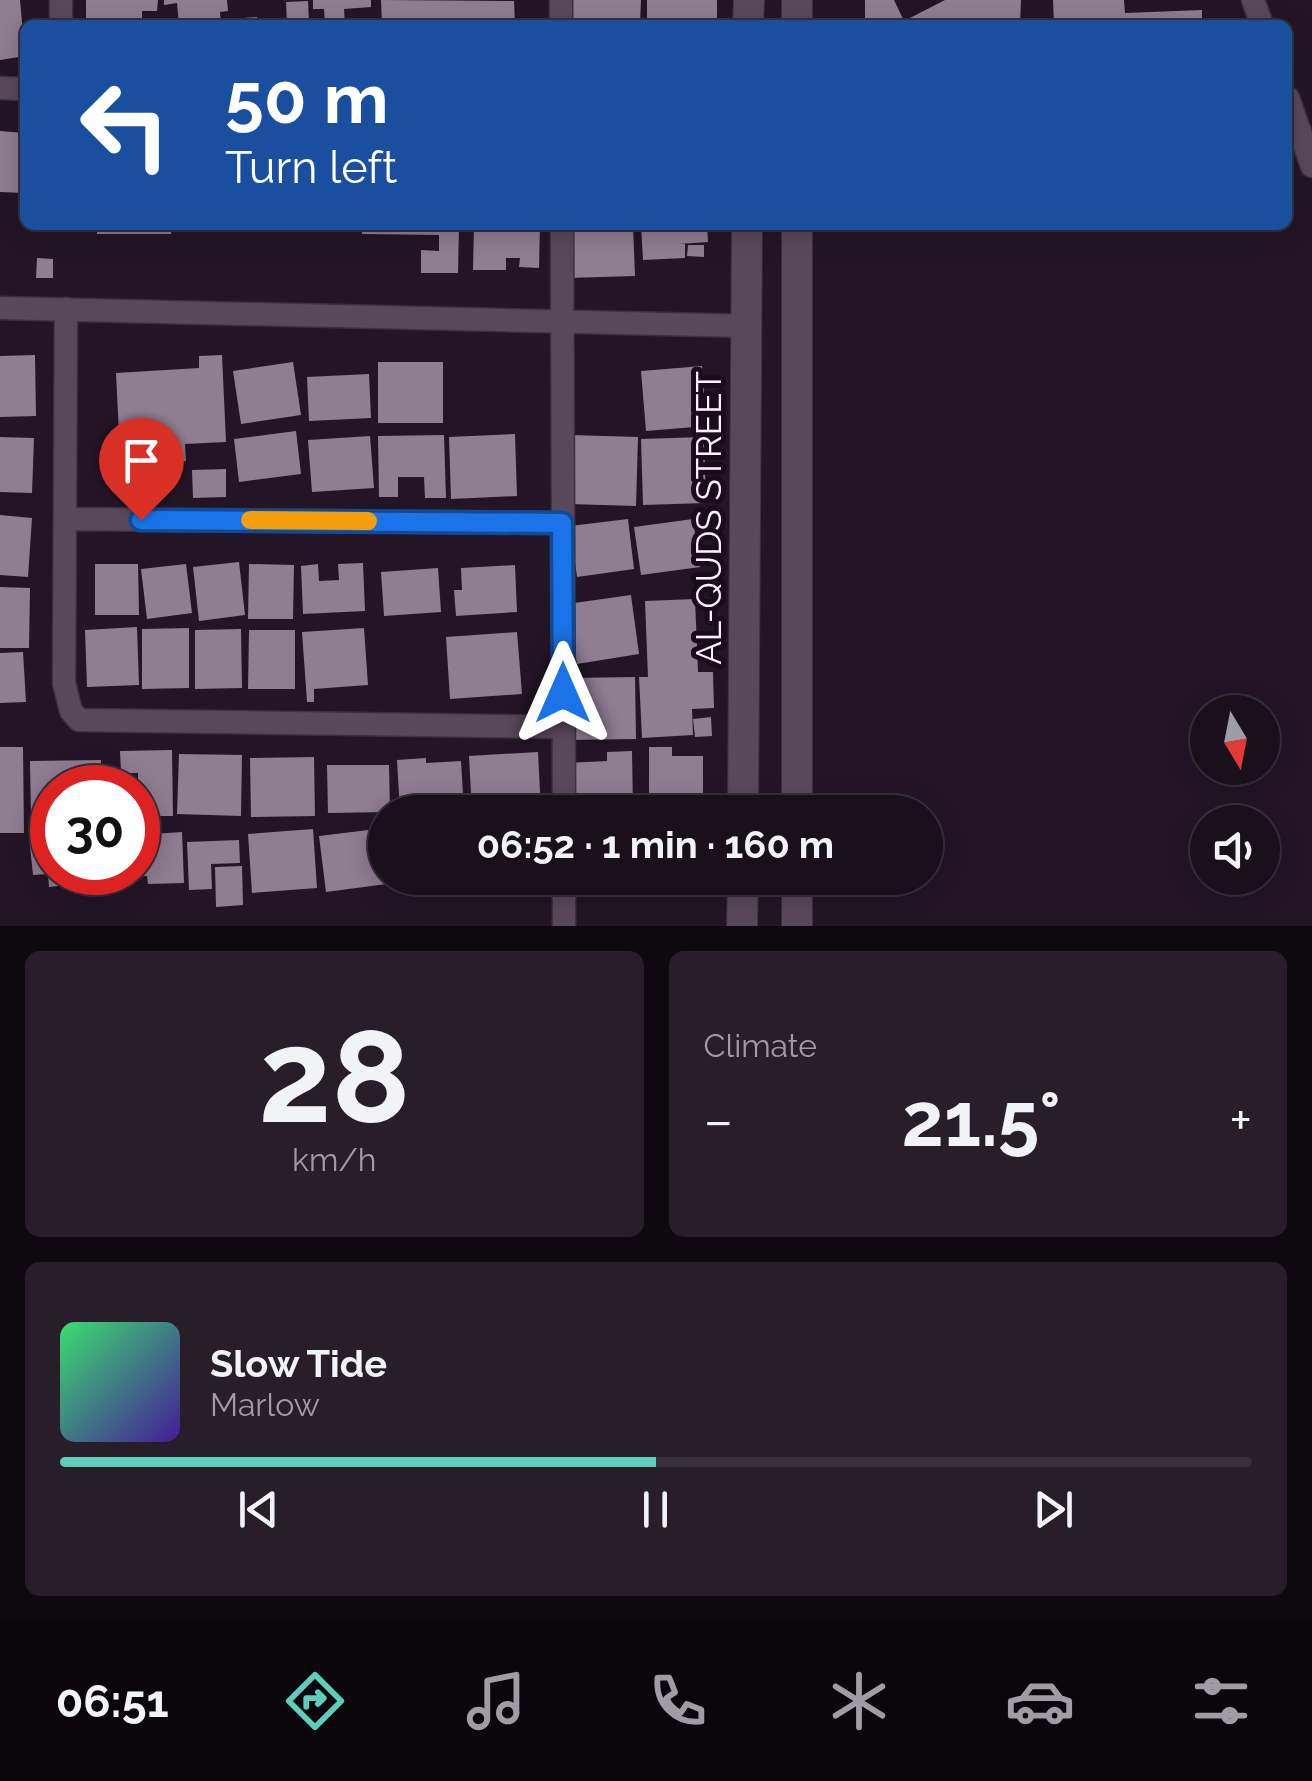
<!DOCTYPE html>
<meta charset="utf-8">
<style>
:root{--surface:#1a101c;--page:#271e29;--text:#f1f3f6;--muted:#9f9da3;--line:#38303b;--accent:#5dceb9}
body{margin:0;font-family:Raleway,sans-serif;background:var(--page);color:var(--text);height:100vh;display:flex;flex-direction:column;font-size:38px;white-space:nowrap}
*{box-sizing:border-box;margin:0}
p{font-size:32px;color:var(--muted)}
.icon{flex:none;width:55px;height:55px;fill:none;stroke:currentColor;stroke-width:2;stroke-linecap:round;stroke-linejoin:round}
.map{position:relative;height:926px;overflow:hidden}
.side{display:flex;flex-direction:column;gap:25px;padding:25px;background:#0e090f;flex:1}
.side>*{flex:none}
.banner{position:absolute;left:20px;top:20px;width:1272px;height:210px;border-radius:15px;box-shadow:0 5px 25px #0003,0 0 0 2px var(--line);background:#1a4fa0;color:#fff;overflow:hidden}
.needle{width:65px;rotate:170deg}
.buttons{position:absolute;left:1190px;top:695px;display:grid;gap:20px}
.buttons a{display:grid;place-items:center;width:90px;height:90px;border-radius:50%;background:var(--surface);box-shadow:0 5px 25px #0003,0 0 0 2px var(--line);font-size:50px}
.speed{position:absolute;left:30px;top:765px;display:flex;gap:20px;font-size:50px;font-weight:700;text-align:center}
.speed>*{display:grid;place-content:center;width:130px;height:130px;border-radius:50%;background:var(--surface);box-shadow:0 5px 25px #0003,0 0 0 2px var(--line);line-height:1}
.speed .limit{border:15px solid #d22;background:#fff;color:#111}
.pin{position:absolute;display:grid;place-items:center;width:85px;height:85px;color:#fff;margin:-102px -42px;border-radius:50% 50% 50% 0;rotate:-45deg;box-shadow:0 0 10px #0007}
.pin .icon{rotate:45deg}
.me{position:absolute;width:110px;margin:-55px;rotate:0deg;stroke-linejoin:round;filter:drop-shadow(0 0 8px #0008)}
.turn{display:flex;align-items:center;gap:35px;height:210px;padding:0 40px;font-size:45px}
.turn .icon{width:130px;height:130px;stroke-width:2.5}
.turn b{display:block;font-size:70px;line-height:85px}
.big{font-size:75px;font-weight:700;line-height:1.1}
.side .card{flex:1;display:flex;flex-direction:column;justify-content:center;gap:15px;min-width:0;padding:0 35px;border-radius:15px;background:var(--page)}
.side .dial{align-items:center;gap:0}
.dial b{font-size:130px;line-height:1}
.song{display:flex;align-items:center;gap:30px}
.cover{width:120px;height:120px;border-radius:15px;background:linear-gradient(135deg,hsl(140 70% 55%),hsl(260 70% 35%))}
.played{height:10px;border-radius:5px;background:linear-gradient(90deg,var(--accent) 50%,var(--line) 50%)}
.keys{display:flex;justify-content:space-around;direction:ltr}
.heat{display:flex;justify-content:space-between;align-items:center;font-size:55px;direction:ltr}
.side .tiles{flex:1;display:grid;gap:25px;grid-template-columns:1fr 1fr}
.card:last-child{grid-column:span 2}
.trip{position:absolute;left:368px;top:795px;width:575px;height:100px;border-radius:50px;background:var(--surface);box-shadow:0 5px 25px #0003,0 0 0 2px var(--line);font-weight:700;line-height:100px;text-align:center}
.tabs{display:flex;height:160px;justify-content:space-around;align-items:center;background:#0a060b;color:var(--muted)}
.tabs .icon{width:70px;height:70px}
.tabs .on{color:var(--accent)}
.tabs b{font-size:45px;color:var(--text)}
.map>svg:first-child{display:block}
</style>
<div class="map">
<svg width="1312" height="926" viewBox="0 0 1312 926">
<rect width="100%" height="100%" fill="#231526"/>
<!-- building -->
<path fill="#8f7d92" d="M0,0H20L25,56L0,60Z
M86,0H158L157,11H142V25H86Z
M164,0H227L228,11L220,12L221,25H179L177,3L164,5Z
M313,0H371V7L344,9L345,25H325L324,9H313Z
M381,0L514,1L515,25H382Z
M571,0H641L640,25H571Z
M647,0H717V25H647Z
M865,0H894L904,21L945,0H1021L1020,25H865Z
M1053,0H1124L1125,13L1202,10V25H1054Z
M308,1L309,25H287L286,2Z
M257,17L258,25H231V19Z
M0,131L25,133L24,193L0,192Z
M97,225H171V234H97Z
M329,225H459L458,273H421V250L439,251V235L362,234V230H329Z
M474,225H540L539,268L519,267L520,258H506V270H473Z
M566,225H633L635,276L567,278Z
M641,225H707L708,242L679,244H685V258L643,260Z
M688,245H704V257L687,256Z
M37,258L53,259V278H36Z
M35,355L36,416L0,417V356Z
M222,355L226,442L185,444L186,461L149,463V473L121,475L116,373L199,368V356Z
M293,362L301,415L241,424L233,371Z
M378,362H443V423H378Z
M702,366L707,426L646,431L641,371Z
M369,374L371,418L309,421L307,377Z
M296,431L301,474L239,482L234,439Z
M515,434L517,496L451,499L449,437Z
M444,435L446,498H425L424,477H398V497H379L378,436Z
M571,435L638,437L636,506L569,504Z
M370,436L374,488L312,492L308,440Z
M0,437L34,438L32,493L0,492Z
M704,437L706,503L643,505L641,439Z
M226,469V497L193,498L192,470Z
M0,515L32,518L28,577L0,575Z
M628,519L634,569L577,577L570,526Z
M693,519L700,567L641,575L634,527Z
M239,562L245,615L199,621L193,567Z
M363,563L365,611L303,614L301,566L318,564L319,581L339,580L338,564Z
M95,564H138L139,615H95Z
M186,564L192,613L147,619L141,569Z
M249,564L294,565L293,619H248Z
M515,565L517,612L456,616L454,590H462L461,568Z
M438,568L441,612L384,616L381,572Z
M0,587L30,588L29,648H0Z
M631,595L639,654L577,664L567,604Z
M695,599L698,672H713L714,708L692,709L693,735L642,738L639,677H648L645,601Z
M137,627L139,685L87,687L85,630Z
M189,628V688L142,689V629Z
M364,628L368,685L314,689V702H307L302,632Z
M241,629L242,688L195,689V630Z
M249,630H295V689H248Z
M517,632L522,694L450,699L446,637Z
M23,652L26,702L0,703V653Z
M635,677L636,739L568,740L567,678Z
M711,717L712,736L695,737L693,719Z
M0,747H23L24,833H0Z
M649,747H672V756H703V812H649Z
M172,750L173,816H138V773H121L120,751Z
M632,751L633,812H568L566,763L607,761V752Z
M538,752L541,812H472L469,756Z
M179,754L242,755L241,816L177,814Z
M314,757L315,816L251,817L250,758Z
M426,758V763L461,761L464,812H400L397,760Z
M101,760V788H52V819H31L30,761Z
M327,765H389L390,812L328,813Z
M385,828V878H393L394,883L326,892L319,836Z
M313,829L317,888L252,893L248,834Z
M182,832L184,883L148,884L147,876L108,878V872H138V835Z
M52,835V872H91L92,882L49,887L48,874L33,875L29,837Z
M239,840L240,863L211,864L212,889L189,890L187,842Z
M242,866L243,905L216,907L215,867Z
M404,878H463V882L404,885Z
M475,878H543V885L476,890Z
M571,878H638V890L571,891Z
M645,878H702L703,890L646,895Z"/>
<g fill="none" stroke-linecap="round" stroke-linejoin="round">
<!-- street casing -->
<g stroke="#3c323e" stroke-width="25">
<path id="street" d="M561,0V25
M1253,0L1262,25
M61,25V0
M0,88L25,89
M1288,98L1312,166
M562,225L564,812
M0,308L747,326
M66,309L64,683L71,711L79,720L563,727
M65,519L562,523
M564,878V926"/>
</g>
<!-- secondary casing -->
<g stroke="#3c323e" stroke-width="32">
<path id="secondary" d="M797,0V25
M748,25L749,0
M797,225V812
M743,812L747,225
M797,878V926
M742,926L743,878"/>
</g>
<!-- street -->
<use href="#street" stroke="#59485b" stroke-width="22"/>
<!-- secondary -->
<use href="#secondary" stroke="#59485b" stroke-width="30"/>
</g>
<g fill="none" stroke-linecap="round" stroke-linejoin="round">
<!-- route casing -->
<g stroke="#114b97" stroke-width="25">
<path id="route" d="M141,520L562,523L563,693"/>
</g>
<!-- route -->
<use href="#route" stroke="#1a73e8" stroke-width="18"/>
<!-- slow -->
<path stroke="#f59e0b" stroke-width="18" d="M250,520L368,521"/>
</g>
<g text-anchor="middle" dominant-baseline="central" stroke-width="10" stroke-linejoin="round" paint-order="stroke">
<!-- street labels -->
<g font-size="35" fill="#fbf1fc" stroke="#1a0c1c">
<text transform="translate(708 518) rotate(-90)">AL-QUDS STREET</text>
</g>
</g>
</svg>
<div class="buttons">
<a><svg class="needle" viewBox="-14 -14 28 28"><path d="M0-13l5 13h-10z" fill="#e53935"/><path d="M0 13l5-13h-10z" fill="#9f9da3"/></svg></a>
<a><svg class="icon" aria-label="sound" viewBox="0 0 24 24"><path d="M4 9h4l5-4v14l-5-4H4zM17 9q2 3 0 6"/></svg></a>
</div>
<div class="speed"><div class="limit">30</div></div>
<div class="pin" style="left:141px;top:520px;background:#d93025"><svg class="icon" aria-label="arrive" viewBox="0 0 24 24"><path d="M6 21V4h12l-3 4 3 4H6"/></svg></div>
<svg class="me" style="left:563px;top:693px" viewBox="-20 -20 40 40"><path d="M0-17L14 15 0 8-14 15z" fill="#1a73e8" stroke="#fff" stroke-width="4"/></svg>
<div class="trip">06:52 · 1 min · 160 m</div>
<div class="banner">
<div class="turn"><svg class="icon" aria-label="left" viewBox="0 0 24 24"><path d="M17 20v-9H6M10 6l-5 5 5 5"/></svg><div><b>50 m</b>Turn left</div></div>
</div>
</div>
<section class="side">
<div class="tiles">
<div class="card dial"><b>28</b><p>km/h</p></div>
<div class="card"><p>Climate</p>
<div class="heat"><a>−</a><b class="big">21.5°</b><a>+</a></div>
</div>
<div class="card">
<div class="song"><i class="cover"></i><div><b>Slow Tide</b><p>Marlow</p></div></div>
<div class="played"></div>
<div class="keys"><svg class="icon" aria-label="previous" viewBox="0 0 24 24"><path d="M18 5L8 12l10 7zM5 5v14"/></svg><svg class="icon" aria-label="pause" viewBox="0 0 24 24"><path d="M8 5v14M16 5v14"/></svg><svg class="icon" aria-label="next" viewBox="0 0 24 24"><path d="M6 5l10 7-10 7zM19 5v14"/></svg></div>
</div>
</div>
</section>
<nav class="tabs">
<b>06:51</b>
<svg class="icon on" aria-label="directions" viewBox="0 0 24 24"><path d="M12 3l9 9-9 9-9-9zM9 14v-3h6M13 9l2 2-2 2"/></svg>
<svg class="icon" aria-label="music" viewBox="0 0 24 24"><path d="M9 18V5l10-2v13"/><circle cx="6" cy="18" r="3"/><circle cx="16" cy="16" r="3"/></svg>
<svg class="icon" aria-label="phone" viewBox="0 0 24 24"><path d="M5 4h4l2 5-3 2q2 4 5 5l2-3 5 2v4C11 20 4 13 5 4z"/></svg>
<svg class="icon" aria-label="climate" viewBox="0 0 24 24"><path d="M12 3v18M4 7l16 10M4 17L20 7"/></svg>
<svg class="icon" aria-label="car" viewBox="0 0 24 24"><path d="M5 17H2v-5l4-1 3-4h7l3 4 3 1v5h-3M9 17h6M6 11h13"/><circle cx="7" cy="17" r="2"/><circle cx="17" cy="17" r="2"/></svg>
<svg class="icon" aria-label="filters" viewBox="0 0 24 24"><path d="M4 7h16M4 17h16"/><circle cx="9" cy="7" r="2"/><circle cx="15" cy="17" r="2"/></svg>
</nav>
